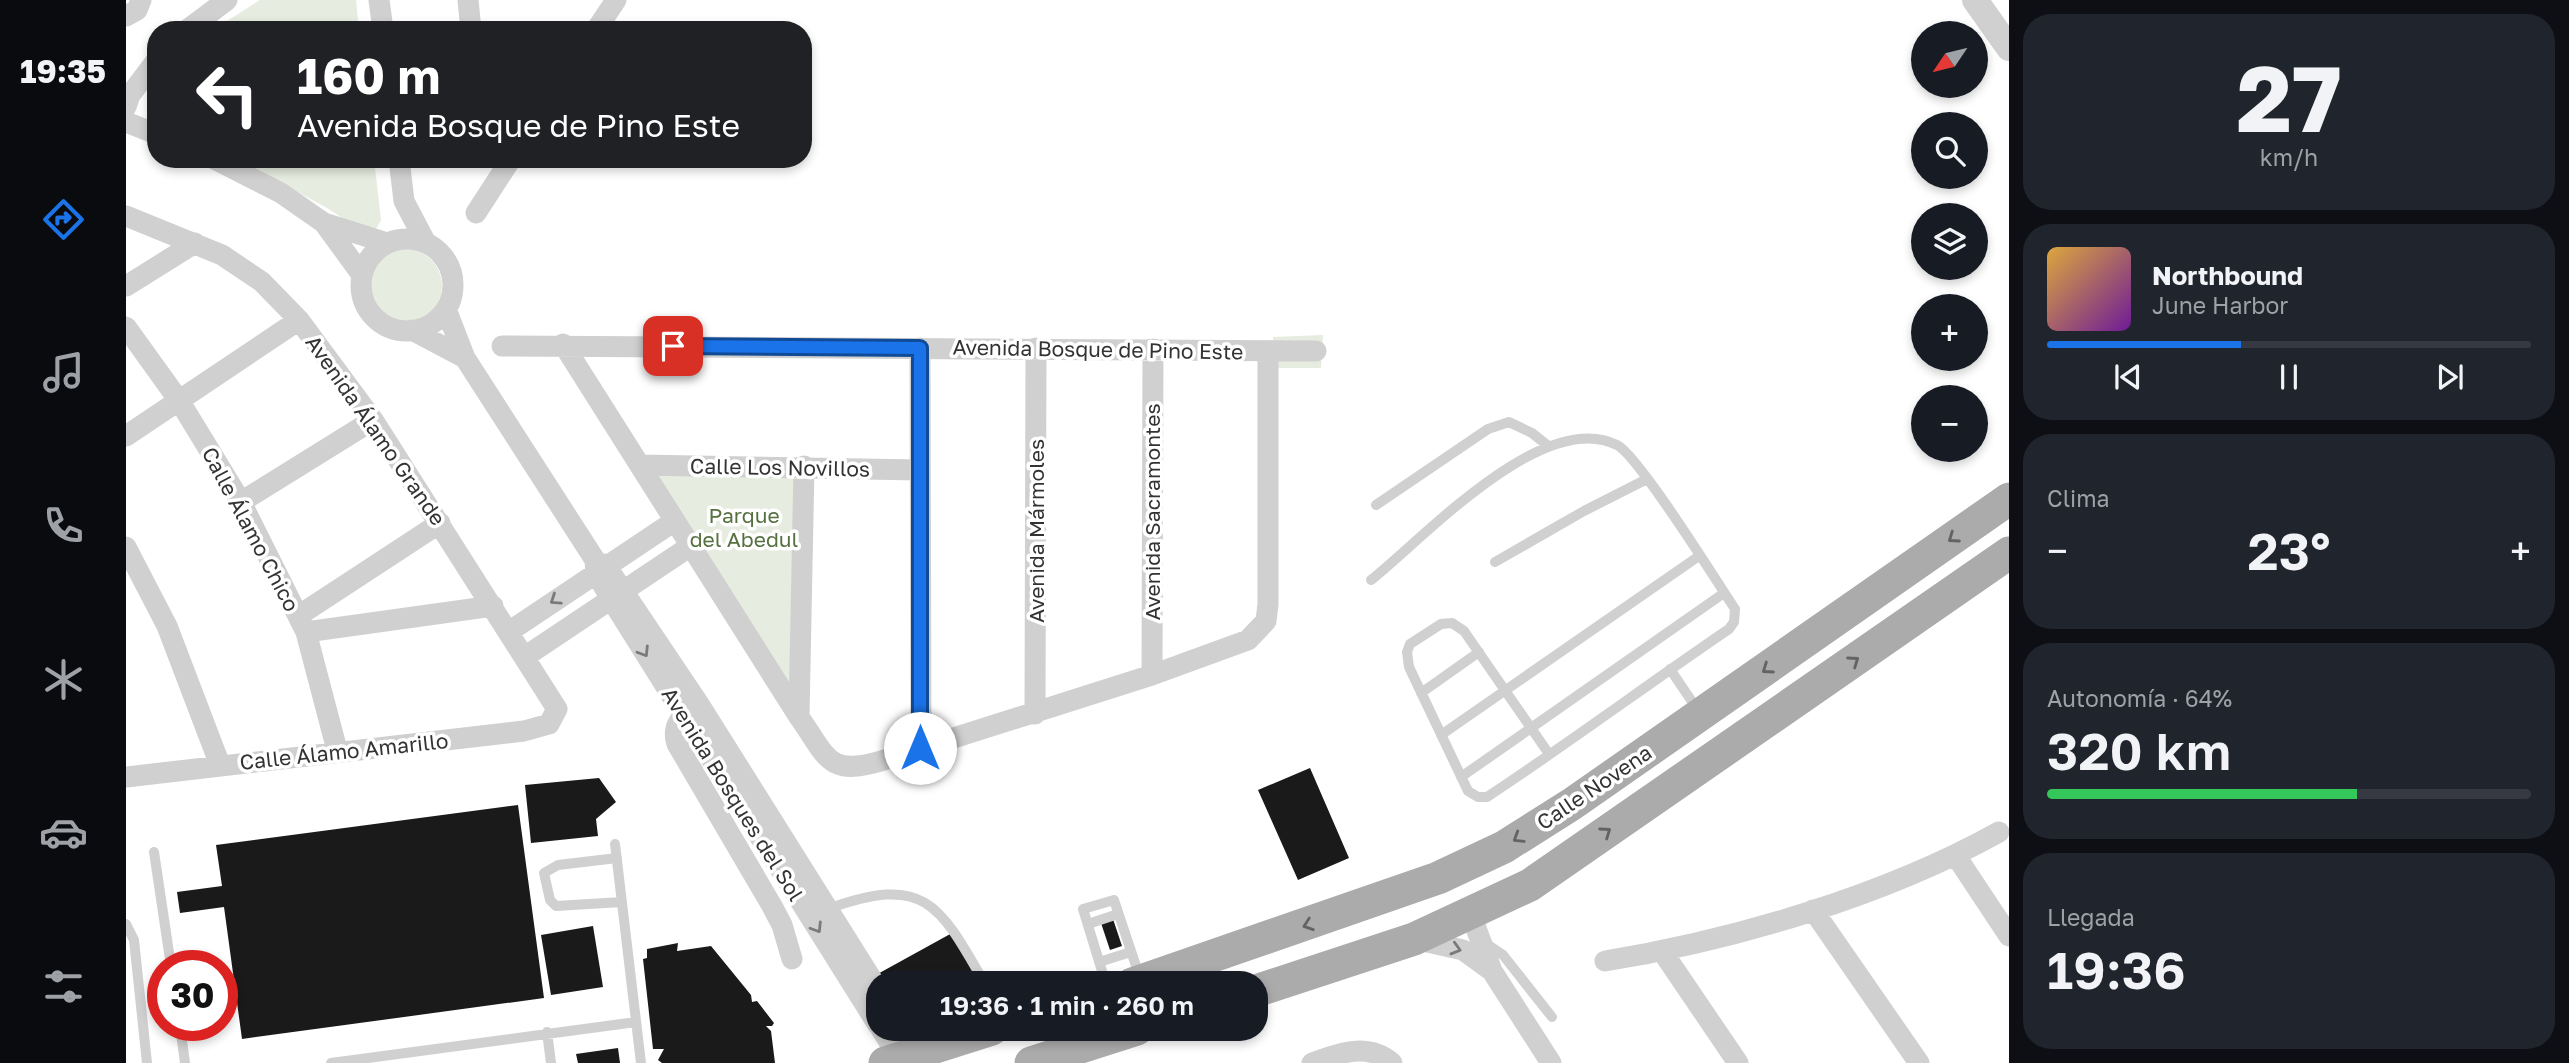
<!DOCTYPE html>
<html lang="es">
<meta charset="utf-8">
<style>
:root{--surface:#171b24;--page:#20242c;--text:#f1f3f6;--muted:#9ea1a6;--line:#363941;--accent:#1a73e8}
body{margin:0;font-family:"Golos Text",sans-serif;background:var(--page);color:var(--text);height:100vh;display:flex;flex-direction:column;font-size:26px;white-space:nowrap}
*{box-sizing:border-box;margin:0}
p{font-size:23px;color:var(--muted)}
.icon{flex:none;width:38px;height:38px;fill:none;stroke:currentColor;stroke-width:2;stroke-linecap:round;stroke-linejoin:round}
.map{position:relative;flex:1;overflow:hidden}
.drawer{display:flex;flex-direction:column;gap:14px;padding:14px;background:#0d0f14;width:560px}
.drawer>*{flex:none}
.hud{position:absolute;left:21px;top:21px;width:665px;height:147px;border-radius:28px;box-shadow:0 4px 10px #0003;background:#202124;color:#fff;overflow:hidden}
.needle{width:46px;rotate:235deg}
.tools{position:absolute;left:1785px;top:21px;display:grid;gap:14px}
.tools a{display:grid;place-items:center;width:77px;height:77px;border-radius:50%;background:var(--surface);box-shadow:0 4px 10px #0003;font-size:35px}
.speed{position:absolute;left:21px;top:950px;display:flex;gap:14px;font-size:35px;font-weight:700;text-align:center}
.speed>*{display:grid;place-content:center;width:91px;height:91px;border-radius:50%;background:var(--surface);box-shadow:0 4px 10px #0003;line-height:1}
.speed .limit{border:10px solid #d22;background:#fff;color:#111}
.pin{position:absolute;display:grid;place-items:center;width:60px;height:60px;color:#fff;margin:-30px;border-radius:14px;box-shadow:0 4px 10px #0006}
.me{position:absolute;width:77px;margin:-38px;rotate:0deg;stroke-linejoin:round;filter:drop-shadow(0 0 5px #0008)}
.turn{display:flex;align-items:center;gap:24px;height:147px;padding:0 35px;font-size:32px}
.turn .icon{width:91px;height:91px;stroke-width:2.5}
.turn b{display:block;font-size:49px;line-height:60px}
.big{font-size:52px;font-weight:600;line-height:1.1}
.drawer .widget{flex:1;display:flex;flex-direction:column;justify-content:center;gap:10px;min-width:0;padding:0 24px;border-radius:28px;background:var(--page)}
.drawer .dial{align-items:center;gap:0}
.dial b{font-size:91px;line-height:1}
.song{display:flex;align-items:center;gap:21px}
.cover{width:84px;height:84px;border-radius:10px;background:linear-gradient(135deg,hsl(40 70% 55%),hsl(280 70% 35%))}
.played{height:7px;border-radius:4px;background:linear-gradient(90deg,var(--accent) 40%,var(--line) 40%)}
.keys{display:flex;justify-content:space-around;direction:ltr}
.heat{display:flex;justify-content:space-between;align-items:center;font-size:38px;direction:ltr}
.charge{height:10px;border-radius:5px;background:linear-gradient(90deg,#34c759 64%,var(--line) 0)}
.trip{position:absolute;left:740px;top:971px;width:402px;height:70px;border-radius:28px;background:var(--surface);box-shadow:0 4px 10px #0003;font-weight:600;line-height:70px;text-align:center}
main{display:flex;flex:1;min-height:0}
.dock{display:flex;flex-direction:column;width:126px;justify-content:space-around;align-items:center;background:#090b0e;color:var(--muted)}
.dock .icon{width:49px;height:49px}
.dock .selected{color:var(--accent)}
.dock b{font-size:32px;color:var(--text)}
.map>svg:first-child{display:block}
</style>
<main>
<nav class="dock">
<b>19:35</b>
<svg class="icon selected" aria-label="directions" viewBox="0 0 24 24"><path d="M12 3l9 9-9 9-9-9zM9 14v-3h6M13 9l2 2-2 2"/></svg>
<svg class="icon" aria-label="music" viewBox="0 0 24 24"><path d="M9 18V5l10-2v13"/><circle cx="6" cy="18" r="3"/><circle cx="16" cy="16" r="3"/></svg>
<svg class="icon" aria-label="phone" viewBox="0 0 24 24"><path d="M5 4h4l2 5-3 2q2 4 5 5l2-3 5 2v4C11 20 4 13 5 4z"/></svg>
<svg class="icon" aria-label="climate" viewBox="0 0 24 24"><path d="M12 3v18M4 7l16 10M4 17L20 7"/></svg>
<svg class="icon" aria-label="car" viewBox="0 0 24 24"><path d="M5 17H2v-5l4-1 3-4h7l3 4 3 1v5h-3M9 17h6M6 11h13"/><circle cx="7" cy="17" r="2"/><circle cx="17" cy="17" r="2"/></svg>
<svg class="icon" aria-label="filters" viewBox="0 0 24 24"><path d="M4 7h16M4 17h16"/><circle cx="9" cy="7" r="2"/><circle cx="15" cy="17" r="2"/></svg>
</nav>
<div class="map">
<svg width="1883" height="1063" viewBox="0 0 1883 1063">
<rect width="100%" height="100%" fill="#fff"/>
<!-- green -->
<path fill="#e6ecdf" d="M134,0H230L233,30H87Z
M111,159H248L255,220L250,229H233L201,208Z
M242 286a37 37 0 1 1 74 0a37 37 0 1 1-74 0Z
M1197,335L1195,368H1146L1147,337Z
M672,472L670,704L518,473Z"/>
<!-- building -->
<path fill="#1a1a1a" d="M1184,768L1223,858L1172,880L1132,790Z
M473,778L490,802L470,819L472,836L405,843L399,785Z
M392,805L418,998L116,1039L98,907L54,913L51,892L96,886L90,845Z
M987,919L996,946L984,950L975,923Z
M467,926L477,987L425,995L415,935Z
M826,933L855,984H752L748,976Z
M552,943L551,951L585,946L625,995L626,1002L631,1001L648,1023L646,1026H640L645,1031L649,1063H536L532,1060L538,1049H527L517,959L521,958V949Z
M492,1048L494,1063H452L450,1054Z"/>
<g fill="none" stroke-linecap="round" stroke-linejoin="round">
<!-- service -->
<path stroke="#d0d0d0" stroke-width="10" d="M1250,505L1362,429L1383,422L1406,433L1421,445
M1369,562L1458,511L1521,479
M1245,580C1299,537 1417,408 1491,445C1512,455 1591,582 1609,609L1608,622L1603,629C1522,684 1443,743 1361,797H1352L1342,791L1283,667L1281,652L1284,644L1315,624L1326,623L1338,631L1423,754
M1544,669L1573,712
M1295,693L1353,652
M1315,735L1573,556
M1335,777L1598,593
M489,844L515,1063
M28,852L45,966
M491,858L432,865L418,873L424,900L430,906L496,902
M702,909C798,874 813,903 859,984
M0,924L8,940L21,1063
M962,924L992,914
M1359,943L1377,955L1426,1017
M973,962L1005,952
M980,984L957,909L988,900L1014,978
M54,1026L59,1063
M421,1032L425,1063
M205,1063L510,1022"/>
<!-- minor -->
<path stroke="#d0d0d0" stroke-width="21" d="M253,0L257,30
M342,0L345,30
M0,16L11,10L15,0
M61,30L101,0
M470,30L490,0
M0,107L4,95L30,61
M0,122L30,134
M88,159L155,193L198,223L261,243
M273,159L278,201L300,243
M350,213L385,159
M0,216L96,255L136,282L173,320L247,420L431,709L423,724L398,731L0,777
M198,223L236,275
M235 285a46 46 0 1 1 92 0a46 46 0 1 1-92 0Z
M0,286L69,243
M320,309L339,358L469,560L470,573L485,599L752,1025
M0,327L54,402L115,502L180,632L211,750
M286,330L339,358
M437,344L673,717C701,756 701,777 755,761L1026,675L1122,640L1140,621L1142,604V351
M376,346L1190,351
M794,348L795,748
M0,436L173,320
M514,465L794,470
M115,502L247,420
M0,547L41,626L94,765
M479,564L573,704L752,989
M172,616L314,523
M384,631L547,522
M180,632L367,606
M400,656L563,547
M1026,675L1027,349
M565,709C553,718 546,729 551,744L646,906L656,925L666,959
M909,714L910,348
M673,717L678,466
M1830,856L1883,936
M1687,910L1793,1063
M1345,915L1366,971L1425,1063
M1288,939L1337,950L1366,971
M1536,951L1612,1063
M1479,961C1608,940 1758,896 1873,832
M755,1029L773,1058
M778,1029L793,1052
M1186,1063C1213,1053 1242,1042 1266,1063"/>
<!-- tertiary -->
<path stroke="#d0d0d0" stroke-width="26" d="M1849,0L1883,48"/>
<!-- primary -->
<path stroke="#ababab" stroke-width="33" d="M1006,984L1312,878L1378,847L1446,804L1883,499
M1130,991L1288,939L1404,885L1883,553
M759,1063L866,1029
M905,1063L1011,1029"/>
</g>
<!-- one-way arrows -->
<defs><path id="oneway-chevron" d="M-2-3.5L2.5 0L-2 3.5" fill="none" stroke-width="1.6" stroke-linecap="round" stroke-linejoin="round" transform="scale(1.75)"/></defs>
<g stroke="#636363">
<use href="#oneway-chevron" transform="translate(1827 538) rotate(145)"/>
<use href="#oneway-chevron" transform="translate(1728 661) rotate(-35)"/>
<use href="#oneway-chevron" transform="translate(1641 669) rotate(145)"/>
<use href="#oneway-chevron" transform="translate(1480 832) rotate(-35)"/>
<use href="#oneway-chevron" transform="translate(1392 838) rotate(148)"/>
<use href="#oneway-chevron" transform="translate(1182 925) rotate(161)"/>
</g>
<g stroke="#7a7a7a">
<use href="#oneway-chevron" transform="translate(429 600) rotate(146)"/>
<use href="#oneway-chevron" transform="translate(518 652) rotate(58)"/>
<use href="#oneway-chevron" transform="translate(691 928) rotate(58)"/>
<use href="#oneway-chevron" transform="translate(1330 949) rotate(16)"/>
</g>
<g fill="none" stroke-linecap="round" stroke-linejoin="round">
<!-- route casing -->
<g stroke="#114b97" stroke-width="18">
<path id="route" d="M547,346L794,348V748"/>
</g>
<!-- route -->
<use href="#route" stroke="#1a73e8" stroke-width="12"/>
</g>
<g text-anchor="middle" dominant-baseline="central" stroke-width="7" stroke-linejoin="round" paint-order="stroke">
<!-- street labels -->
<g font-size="21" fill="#333" stroke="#fff">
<text transform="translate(972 349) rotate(1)">Avenida Bosque de Pino Este</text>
<text transform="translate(250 430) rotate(55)">Avenida Álamo Grande</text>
<text transform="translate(654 467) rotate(1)">Calle Los Novillos</text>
<text transform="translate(1026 512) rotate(-90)">Avenida Sacramontes</text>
<text transform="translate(125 529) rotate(62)">Calle Álamo Chico</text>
<text transform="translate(910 531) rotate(-90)">Avenida Mármoles</text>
<text transform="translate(218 751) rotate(-6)">Calle Álamo Amarillo</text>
<text transform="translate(1468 787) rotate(-34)">Calle Novena</text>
<text transform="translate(607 794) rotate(58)">Avenida Bosques del Sol</text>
</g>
<!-- park labels -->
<g font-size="21" fill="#56703f" stroke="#fff">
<text x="618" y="515">Parque<tspan x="618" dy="24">del Abedul</tspan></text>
</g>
</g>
</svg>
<div class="tools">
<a><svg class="needle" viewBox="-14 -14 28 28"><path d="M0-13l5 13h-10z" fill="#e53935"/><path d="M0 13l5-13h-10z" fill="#9ea1a6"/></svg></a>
<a><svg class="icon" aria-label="search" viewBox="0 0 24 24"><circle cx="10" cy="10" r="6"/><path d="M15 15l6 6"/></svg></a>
<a><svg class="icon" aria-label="layers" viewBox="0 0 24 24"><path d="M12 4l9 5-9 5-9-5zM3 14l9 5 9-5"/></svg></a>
<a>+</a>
<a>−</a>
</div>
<div class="speed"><div class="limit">30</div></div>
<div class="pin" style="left:547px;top:346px;background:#d93025"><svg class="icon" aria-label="arrive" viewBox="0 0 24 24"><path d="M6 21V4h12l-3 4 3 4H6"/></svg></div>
<svg class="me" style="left:794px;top:748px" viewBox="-20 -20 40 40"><circle r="19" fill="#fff"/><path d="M0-13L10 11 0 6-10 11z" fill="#1a73e8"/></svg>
<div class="trip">19:36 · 1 min · 260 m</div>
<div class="hud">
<div class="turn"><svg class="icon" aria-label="left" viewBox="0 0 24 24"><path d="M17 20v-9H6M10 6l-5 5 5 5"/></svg><div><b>160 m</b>Avenida Bosque de Pino Este</div></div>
</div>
</div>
<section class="drawer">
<div class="widget dial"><b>27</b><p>km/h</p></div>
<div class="widget">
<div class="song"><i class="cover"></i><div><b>Northbound</b><p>June Harbor</p></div></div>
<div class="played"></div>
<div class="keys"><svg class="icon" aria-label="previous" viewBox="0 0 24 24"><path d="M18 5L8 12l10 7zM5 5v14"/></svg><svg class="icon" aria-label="pause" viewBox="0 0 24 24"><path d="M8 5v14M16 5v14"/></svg><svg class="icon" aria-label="next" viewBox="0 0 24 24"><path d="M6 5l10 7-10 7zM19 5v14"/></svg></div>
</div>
<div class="widget"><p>Clima</p>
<div class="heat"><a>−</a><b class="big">23°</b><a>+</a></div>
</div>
<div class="widget"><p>Autonomía · 64%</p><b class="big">320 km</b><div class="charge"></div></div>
<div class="widget"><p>Llegada</p><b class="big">19:36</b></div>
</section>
</main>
